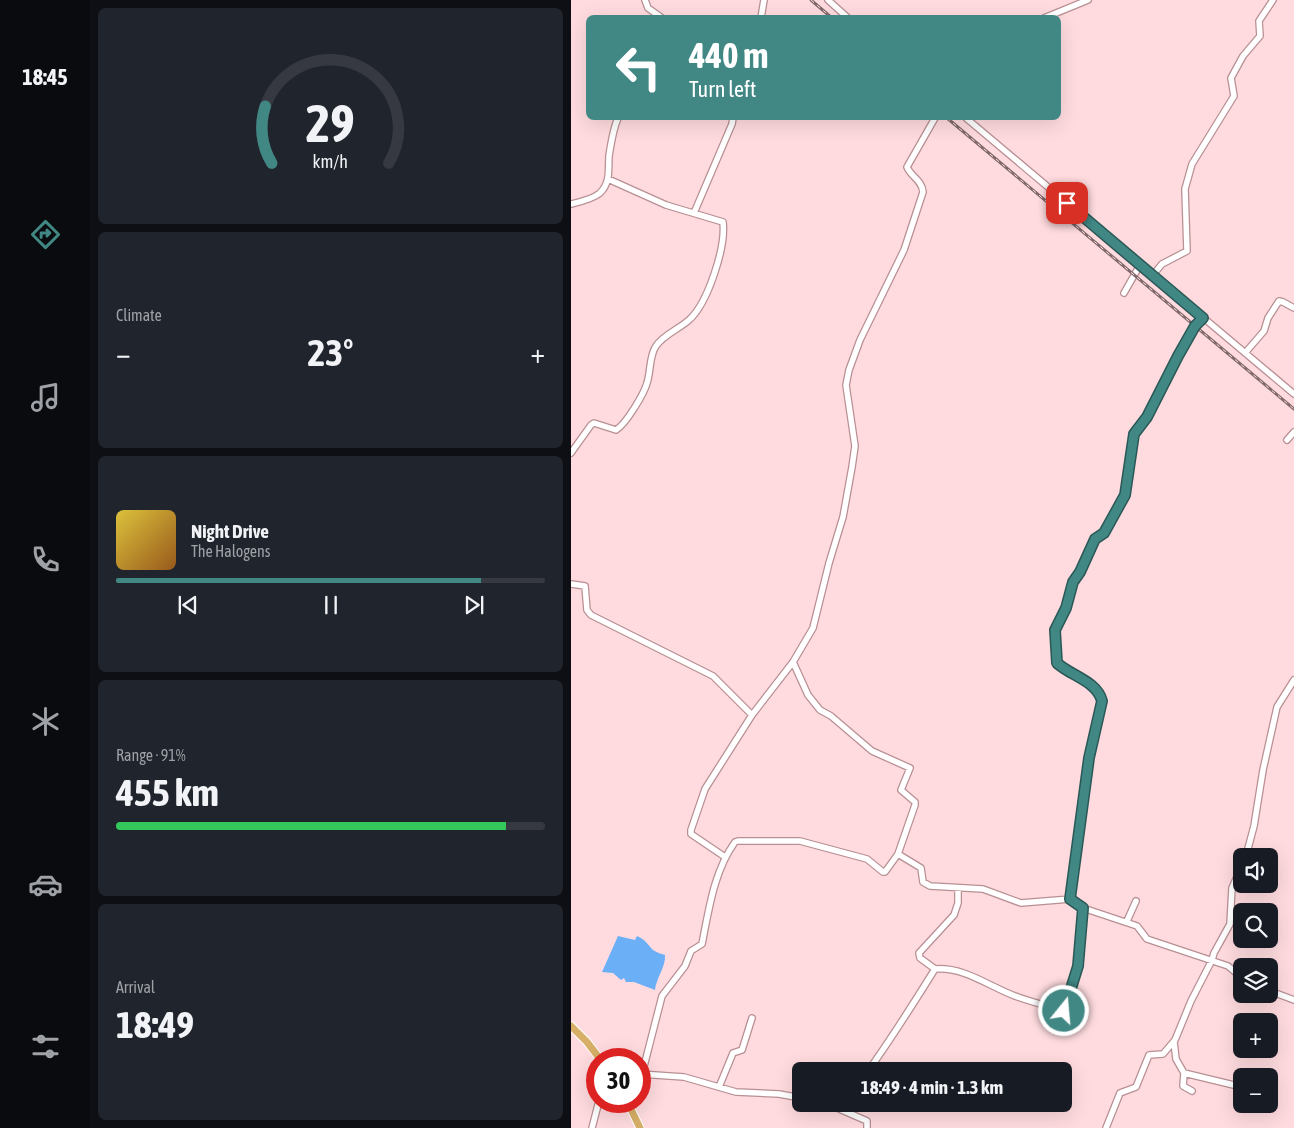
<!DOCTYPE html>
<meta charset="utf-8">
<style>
:root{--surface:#171b24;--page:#20242c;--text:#f1f3f6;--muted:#9ea1a6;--line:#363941;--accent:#418885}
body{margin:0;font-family:"Asap Condensed",sans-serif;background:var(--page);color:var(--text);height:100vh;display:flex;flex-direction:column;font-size:19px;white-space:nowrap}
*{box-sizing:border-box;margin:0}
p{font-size:16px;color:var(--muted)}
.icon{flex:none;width:28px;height:28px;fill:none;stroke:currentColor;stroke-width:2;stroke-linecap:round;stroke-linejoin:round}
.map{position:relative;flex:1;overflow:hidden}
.panel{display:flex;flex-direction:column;gap:8px;padding:8px;background:#0d0f14;width:481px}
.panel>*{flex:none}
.top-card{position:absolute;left:15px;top:15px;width:475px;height:105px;border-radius:8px;box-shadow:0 5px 20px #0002;background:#418885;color:#fff;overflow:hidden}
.fabs{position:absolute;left:662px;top:848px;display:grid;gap:10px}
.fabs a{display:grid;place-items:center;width:45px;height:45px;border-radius:8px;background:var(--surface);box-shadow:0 5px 20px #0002;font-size:25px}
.speed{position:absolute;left:15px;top:1048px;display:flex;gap:10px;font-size:25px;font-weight:700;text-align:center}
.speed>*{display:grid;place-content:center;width:65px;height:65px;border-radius:50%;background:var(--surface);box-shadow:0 5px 20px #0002;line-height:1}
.speed .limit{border:8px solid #d22;background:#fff;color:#111}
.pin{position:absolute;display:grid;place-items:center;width:42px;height:42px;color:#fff;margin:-21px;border-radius:10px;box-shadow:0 2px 8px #0006}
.me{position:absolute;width:55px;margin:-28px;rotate:17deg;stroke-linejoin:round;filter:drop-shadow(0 0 4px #0008)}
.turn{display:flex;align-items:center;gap:18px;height:105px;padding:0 20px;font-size:22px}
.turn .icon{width:65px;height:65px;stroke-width:2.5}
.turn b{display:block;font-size:35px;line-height:42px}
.big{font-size:38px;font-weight:700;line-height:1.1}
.panel .tile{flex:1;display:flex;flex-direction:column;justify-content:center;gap:8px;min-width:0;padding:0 18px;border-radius:8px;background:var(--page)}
.panel .dial{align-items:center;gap:0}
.dial svg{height:130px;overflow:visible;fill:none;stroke:var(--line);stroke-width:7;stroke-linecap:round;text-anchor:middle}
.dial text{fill:var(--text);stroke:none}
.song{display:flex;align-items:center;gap:15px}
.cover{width:60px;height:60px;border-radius:8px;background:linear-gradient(135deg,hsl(50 70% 55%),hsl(30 70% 35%))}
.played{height:5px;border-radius:2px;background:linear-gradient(90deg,var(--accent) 85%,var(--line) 85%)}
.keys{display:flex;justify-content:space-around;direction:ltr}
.heat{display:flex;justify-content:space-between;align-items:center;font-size:28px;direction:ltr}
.charge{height:8px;border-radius:4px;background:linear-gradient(90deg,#34c759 91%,var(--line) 0)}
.trip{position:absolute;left:221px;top:1062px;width:280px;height:50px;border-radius:8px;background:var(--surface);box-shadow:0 5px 20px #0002;font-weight:700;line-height:50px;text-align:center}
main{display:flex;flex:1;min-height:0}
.tab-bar{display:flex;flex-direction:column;width:90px;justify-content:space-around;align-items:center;background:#090b0e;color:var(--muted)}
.tab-bar .icon{width:35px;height:35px}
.tab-bar .active{color:var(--accent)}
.tab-bar b{font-size:22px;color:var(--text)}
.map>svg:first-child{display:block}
</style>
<main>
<nav class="tab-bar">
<b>18:45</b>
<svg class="icon active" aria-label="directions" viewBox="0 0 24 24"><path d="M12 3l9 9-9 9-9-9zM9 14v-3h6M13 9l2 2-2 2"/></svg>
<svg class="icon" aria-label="music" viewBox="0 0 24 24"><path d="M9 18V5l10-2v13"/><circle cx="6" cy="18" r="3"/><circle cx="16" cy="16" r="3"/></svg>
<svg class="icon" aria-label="phone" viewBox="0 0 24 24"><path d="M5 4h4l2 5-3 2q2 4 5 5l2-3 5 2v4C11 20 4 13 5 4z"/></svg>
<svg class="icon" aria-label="climate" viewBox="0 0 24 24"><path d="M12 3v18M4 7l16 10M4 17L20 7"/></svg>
<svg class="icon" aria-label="car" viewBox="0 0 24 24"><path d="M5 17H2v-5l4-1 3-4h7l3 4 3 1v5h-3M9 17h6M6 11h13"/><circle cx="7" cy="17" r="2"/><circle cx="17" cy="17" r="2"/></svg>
<svg class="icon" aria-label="filters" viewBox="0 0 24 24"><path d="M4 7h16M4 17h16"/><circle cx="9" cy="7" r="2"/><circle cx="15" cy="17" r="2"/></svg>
</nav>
<section class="panel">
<div class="tile dial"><svg viewBox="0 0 100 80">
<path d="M14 69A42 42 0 1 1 86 69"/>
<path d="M14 69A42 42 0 0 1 10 34" stroke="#418885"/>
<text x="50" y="56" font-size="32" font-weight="700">29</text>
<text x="50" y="72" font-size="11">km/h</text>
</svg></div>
<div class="tile"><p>Climate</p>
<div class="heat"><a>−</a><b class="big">23°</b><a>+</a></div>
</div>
<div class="tile">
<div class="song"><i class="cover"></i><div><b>Night Drive</b><p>The Halogens</p></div></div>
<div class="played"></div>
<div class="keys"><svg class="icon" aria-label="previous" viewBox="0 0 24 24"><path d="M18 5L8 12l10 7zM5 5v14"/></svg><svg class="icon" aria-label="pause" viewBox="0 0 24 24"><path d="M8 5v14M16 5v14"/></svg><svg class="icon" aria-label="next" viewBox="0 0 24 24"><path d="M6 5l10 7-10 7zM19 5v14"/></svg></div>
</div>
<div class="tile"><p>Range · 91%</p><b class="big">455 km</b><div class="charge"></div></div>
<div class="tile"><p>Arrival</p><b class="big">18:49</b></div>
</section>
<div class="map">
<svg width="723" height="1128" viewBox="0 0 723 1128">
<rect width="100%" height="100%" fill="#ffdbdf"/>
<!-- water -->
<path fill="#6baff6" d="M47,936L64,940L66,936C75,940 76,944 82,950C85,952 90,954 94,955C95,967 85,978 84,990L63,982H55L53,978L50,980L42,973L31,972Z"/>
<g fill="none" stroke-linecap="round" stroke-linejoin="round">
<!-- minor casing -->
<g stroke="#b88f93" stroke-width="8">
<path id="minor" d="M74,0L77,8L91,18
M257,0L277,18
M190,18L193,0
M473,18L517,0
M395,118L723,394
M0,204C9,202 22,199 29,193C40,182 37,169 38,156C40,143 42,129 47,118
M123,213L161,124L162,118
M582,275L591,264L616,251L614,189L621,164L663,96L660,78L672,56L689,36L688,21L702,0
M553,293L569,265
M674,353L693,331L697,318L708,301L712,302L723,308
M716,440L723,432
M0,453L20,425L23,423L45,430C55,424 73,394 76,383C80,371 78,356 85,346C92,335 108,329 118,320C137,303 155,247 152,222L95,205L37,179
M0,584L14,586L16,610L20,615L142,676L181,715
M327,854L350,868L352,882L359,886L412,889L450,903L499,899L512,908L566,926L576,939L657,966L671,978
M675,856L683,826L692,770L706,707L723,680
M154,857L120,834V830L134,789L181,715L222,662L242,628L258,563L272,517L281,467L284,446L275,385L278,370L289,340L333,250L352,192C351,180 340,177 336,167L364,118
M387,889V903L383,915L348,953L349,958L364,969C394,967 417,986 444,996C460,1002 477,1006 493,1011
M499,899L519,758L531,701C526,680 500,677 486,663L484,630L495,608L502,582L509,572L524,539L533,533L554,495L564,431L576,417L607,356L624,326L632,318
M556,921L565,901
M699,991L723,1000
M504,1025L492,1021V1019L507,966L512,908
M603,1042L605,1059L613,1073L612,1086L621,1091
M297,1071C321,1038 342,1004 364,969
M613,1073L671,1087
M69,1074L113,1077L165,1092L208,1094L230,1098
M71,1074L91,996L114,966L120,951L131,944C138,909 143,871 164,842L167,841H229L296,859L312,872H314L327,854L344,805V802L330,790L339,768L301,751L260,716L249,710L237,695L222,662
M148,1087L162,1053L171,1050L181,1018
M257,1104L296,1121V1128
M21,1128L28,1101
M535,1128L549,1093L565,1087L578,1055L592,1054L604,1040L620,1001L641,960L643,953L659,924L661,888L671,866"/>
</g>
<!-- major casing -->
<g stroke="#fff" stroke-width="9">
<path id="major" d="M0,1026L16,1042L29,1059
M56,1101L69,1128"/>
</g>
<!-- minor -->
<use href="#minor" stroke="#fff" stroke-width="5.5"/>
<!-- major -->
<use href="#major" stroke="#d7af67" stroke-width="7"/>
<!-- rail casing -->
<g stroke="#80696b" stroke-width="3">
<path id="rail" d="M240,0L261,18
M376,118L723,409"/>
</g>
<!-- rail -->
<use href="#rail" stroke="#ffdbdf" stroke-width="1" stroke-dasharray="4" stroke-linecap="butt"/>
</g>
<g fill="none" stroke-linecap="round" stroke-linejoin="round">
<!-- route casing -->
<g stroke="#2a5856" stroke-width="12">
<path id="route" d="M493,1011L507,966L512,908L499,899L518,758L531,701C526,681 500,676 486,663L484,630L495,608L502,582L509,572L524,539L533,533L554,495L563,434L576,417L607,356L624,326L632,318L496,203"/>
</g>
<!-- route -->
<use href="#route" stroke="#418885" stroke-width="9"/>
</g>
</svg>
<div class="fabs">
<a><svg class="icon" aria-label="sound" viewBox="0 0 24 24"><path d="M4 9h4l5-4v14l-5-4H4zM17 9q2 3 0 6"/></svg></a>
<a><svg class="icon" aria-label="search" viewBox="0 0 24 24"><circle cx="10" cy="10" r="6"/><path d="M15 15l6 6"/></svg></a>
<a><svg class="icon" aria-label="layers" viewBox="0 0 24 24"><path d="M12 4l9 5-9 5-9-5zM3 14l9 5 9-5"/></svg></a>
<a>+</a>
<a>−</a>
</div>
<div class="speed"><div class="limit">30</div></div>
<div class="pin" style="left:496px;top:203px;background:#d93025"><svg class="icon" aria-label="arrive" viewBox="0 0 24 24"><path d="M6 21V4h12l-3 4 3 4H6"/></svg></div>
<svg class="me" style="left:493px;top:1011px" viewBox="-20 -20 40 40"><circle r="17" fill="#418885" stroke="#fff" stroke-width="3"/><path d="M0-11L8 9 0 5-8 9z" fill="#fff"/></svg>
<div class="trip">18:49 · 4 min · 1.3 km</div>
<div class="top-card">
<div class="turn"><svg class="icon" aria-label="left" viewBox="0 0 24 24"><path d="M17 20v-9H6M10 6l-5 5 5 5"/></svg><div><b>440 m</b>Turn left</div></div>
</div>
</div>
</main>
